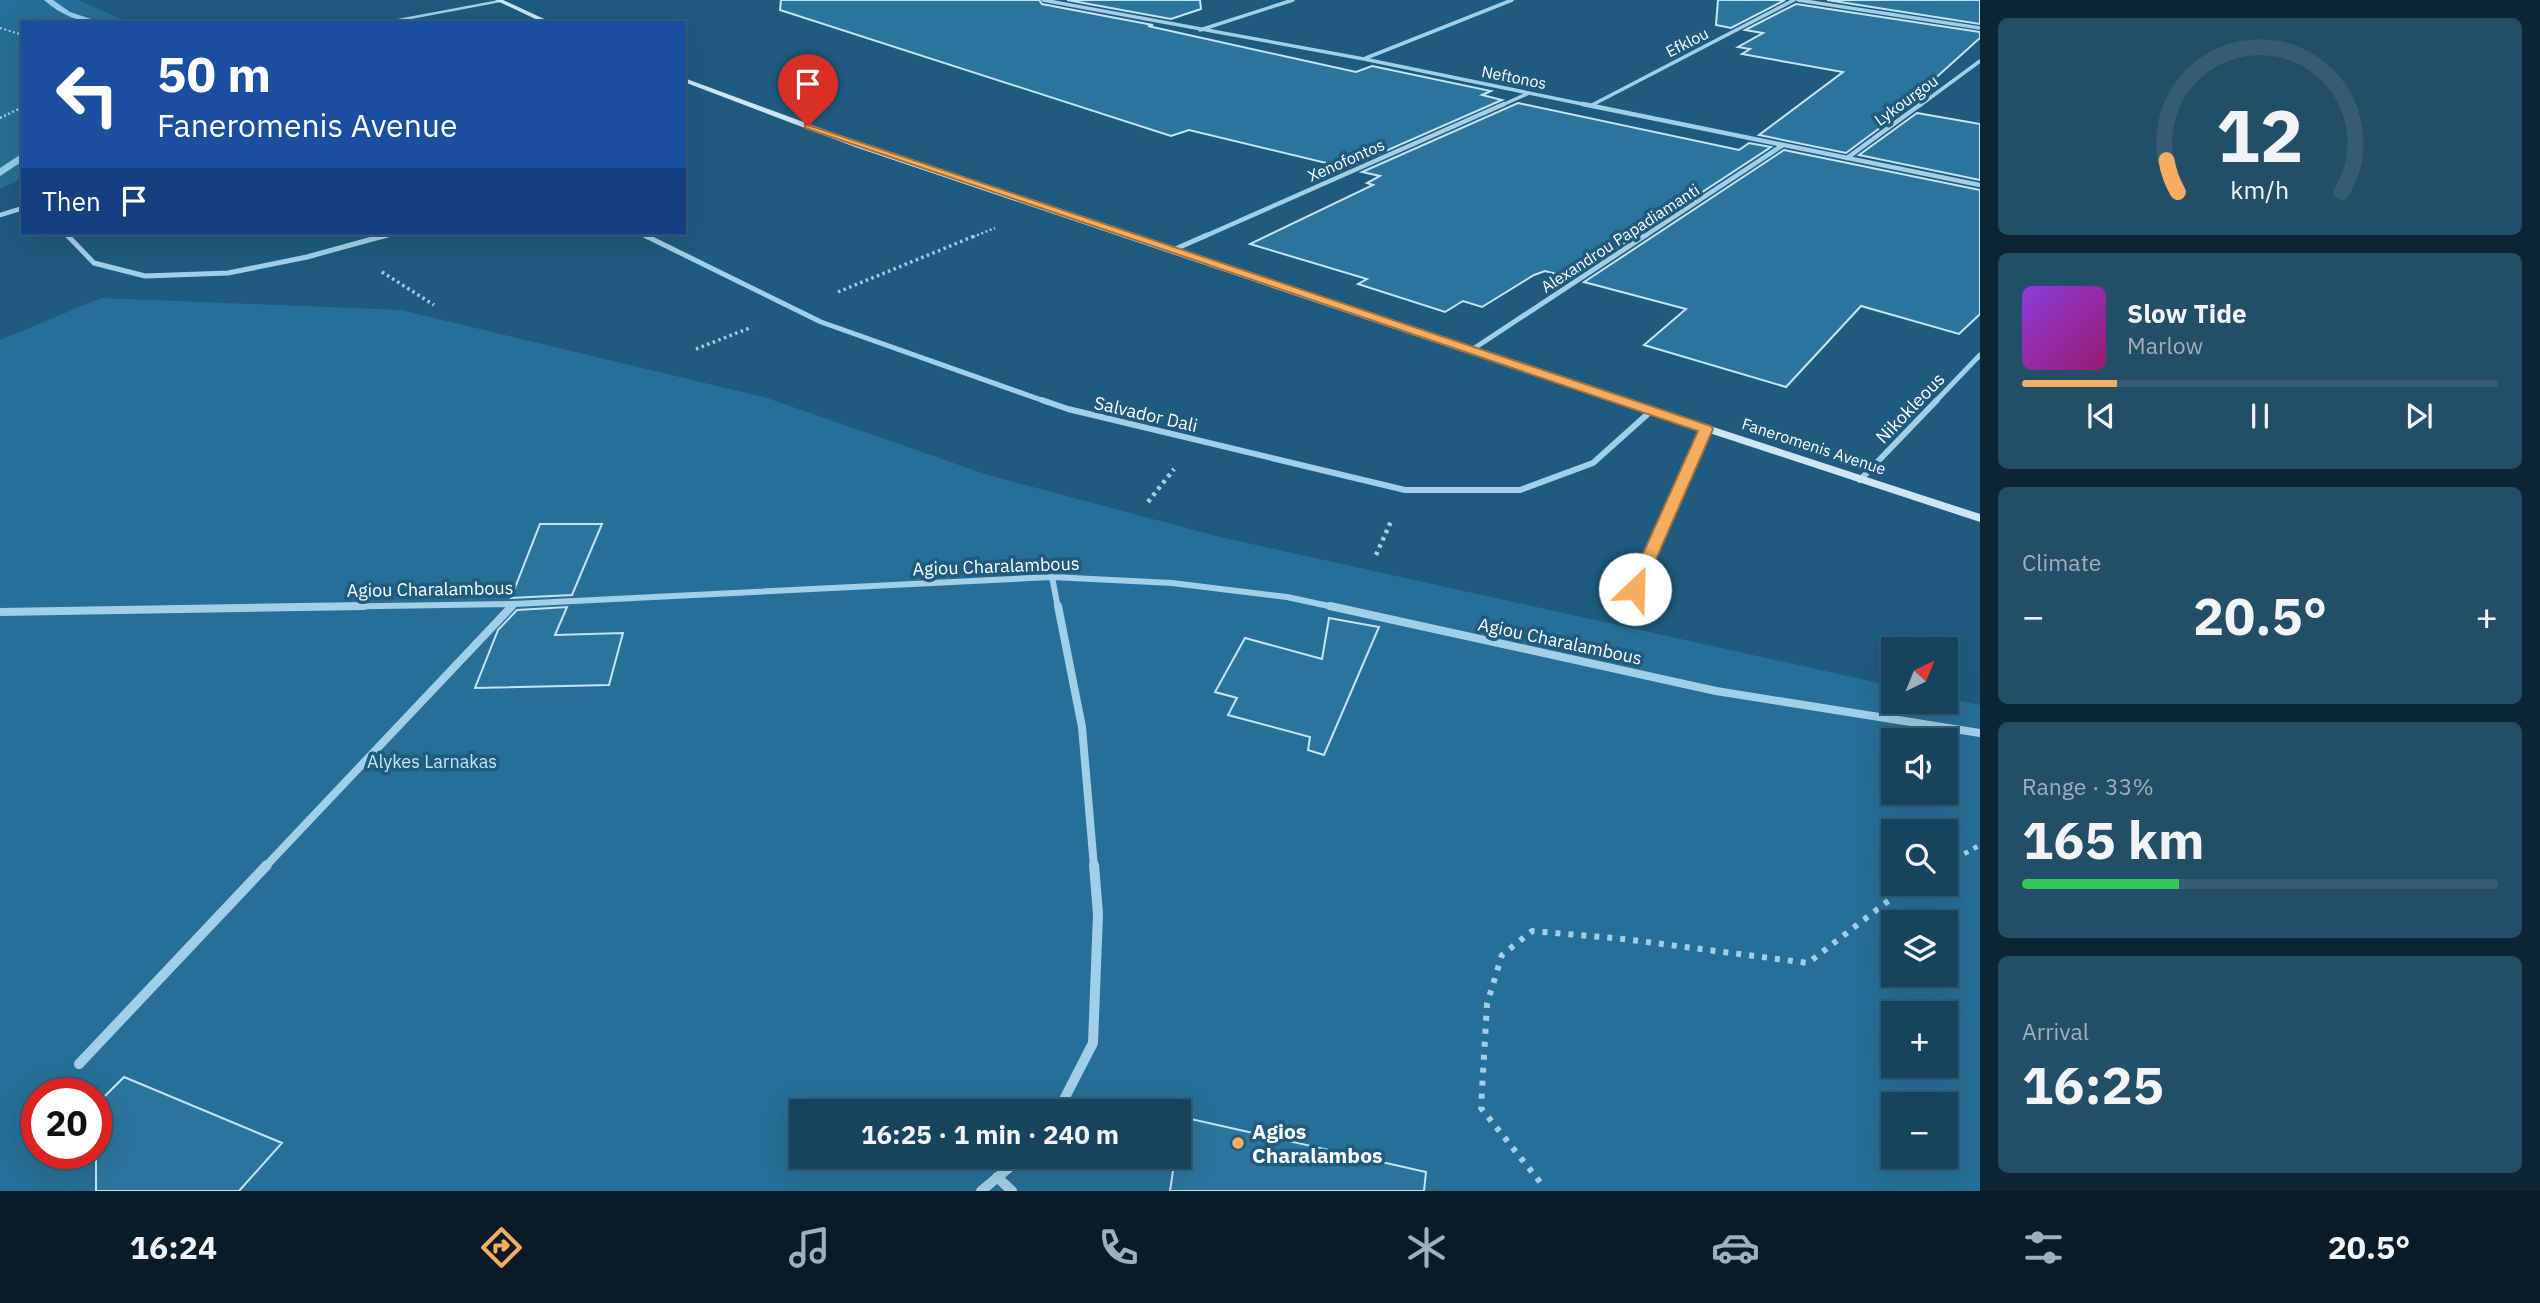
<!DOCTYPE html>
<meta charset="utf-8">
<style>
:root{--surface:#16445e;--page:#234e67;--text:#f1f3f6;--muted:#9eb0bc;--line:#355c73;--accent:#f7ad5f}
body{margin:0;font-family:"IBM Plex Sans",sans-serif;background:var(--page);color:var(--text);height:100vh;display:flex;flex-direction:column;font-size:26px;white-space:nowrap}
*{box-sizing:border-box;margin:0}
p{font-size:23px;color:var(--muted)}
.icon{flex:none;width:38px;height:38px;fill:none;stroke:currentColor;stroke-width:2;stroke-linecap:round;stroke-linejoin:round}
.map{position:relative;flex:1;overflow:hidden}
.sheet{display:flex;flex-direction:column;gap:18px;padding:18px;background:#0c2534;width:560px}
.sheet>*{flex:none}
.top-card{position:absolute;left:21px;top:21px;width:665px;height:214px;border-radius:0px;box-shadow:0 7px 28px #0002,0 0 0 2px var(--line);background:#1a4fa0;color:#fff;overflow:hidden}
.needle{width:46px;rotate:43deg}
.fabs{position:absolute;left:1881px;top:637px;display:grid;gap:14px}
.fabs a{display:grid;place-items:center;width:77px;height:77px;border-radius:0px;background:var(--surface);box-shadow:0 7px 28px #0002,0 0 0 2px var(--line);font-size:35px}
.speed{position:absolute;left:21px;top:1078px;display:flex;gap:14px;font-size:35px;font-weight:700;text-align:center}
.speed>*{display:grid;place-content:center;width:91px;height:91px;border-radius:50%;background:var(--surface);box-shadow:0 7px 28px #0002,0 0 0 2px var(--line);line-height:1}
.speed .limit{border:10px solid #d22;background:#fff;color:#111}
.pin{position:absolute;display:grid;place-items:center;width:60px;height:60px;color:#fff;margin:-72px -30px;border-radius:50% 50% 50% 0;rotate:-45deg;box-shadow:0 0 7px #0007}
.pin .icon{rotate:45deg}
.me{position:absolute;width:77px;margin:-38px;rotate:24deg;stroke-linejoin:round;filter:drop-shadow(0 0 5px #0008)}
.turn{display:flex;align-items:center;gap:24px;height:147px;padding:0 21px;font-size:32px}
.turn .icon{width:91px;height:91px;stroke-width:2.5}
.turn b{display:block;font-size:49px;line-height:60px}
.then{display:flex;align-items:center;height:66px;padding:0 21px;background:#0003;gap:14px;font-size:26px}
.big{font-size:52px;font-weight:700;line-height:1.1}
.sheet .card{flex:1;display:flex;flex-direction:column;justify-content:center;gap:10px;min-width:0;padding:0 24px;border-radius:10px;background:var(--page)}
.sheet .dial{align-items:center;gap:0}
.dial svg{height:182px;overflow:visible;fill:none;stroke:var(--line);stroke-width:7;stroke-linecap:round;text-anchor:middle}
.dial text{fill:var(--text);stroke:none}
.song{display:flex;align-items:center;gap:21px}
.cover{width:84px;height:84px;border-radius:10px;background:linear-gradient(135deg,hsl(270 70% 55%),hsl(320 70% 35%))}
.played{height:7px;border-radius:4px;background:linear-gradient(90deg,var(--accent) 20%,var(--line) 20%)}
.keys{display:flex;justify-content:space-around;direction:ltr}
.heat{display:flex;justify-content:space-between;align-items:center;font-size:38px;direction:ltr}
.charge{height:10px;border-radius:5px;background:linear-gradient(90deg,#34c759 33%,var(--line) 0)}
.trip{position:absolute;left:789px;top:1099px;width:402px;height:70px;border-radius:0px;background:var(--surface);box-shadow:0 7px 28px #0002,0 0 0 2px var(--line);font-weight:700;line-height:70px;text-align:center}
.tabs{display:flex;height:112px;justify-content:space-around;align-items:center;background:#091b26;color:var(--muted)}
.tabs .icon{width:49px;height:49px}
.tabs .current{color:var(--accent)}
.tabs b{font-size:32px;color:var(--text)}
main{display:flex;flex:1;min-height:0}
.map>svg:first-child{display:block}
</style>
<main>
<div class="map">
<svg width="1980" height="1191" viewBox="0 0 1980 1191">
<rect width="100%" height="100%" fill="#1e5b7e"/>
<!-- green -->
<path fill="#276f96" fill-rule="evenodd" d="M0,0H78L130,23H23V178L0,189Z
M101,298L401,310L767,398L988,475L1220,537L1893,686L1894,702H1946V698L1980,705V1191H0V340ZM1894,740H1946V793H1894ZM1894,831H1946V884H1894ZM1894,922H1946V975H1894ZM1894,1013H1946V1066H1894ZM37,1094H96V1153H37ZM1894,1104H1946V1157H1894ZM802,1111H1180V1157H802Z"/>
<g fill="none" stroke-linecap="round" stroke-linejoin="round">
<!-- stream -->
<path fill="#94cdea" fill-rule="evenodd" d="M44,0H53L70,12L103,23C80,23 61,15 44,0Z
M23,153V161L0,176V168Z"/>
</g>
<!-- building -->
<path fill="#2d749c" stroke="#c4e5f6" stroke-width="2" d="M781,0H1039L1042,4L1153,25L1148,26L1356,72L1372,66L1491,91L1482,95L1502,100L1347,168L1189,130L1171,136L780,10Z
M1067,0H1200L1201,9L1171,19Z
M1718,0H1785L1731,28L1716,25Z
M1827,0H1980V24Z
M1796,4L1980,32V38L1900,110H1904L1846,153L1759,135L1843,72L1742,54L1750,49L1738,47L1763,33L1745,30Z
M1518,103L1739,150L1749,143L1771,147L1571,278L1545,271L1534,275L1482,307L1463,301L1445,312L1358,284L1367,279L1250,244L1373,185L1367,183L1380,176L1362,172Z
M1917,113L1980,124V180L1859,155Z
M1784,150L1980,190V314L1959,334L1861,306L1786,387L1644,345L1686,309L1584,282Z
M540,524H602L572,595L511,598Z
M567,607L555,635L623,633L609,685L475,688L498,630L517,610Z
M1329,618L1379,627L1324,755L1308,750L1310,737L1228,715L1237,698L1215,692L1245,638L1322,659Z
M124,1077L282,1143L239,1191H96V1105Z
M1182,1117L1426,1172L1424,1191H1170L1175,1157H1180Z"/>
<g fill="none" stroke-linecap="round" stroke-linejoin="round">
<!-- path-far5 -->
<path stroke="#a1cfe8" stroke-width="2" stroke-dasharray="2 2.5" stroke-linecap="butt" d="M0,28L23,35"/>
<!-- path-far4 -->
<path stroke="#a1cfe8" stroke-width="2.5" stroke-dasharray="2 2.5" stroke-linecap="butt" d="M0,118L23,107
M973,237L995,228"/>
<!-- path-far3 -->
<path stroke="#a1cfe8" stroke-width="3.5" stroke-dasharray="2.5 3.5" stroke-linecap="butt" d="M382,272L434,305
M838,292L977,235
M696,349L752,327"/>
<!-- path-far2 -->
<path stroke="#a1cfe8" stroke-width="4.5" stroke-dasharray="3.5 4.5" stroke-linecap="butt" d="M1148,502L1174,469
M1376,555L1392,519"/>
<!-- path-far1 -->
<path stroke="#a1cfe8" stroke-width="5" stroke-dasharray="4.5 6" stroke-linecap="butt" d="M1946,864L1980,845"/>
<!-- path -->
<path stroke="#a1cfe8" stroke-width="6" stroke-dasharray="5 8" stroke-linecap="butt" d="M1540,1182L1481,1108L1487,1004L1502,955L1532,931L1624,939L1808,963L1910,884"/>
<!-- lane-far1 -->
<path stroke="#a1cfe8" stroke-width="2.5" d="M383,23L500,1"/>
<!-- lane -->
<path stroke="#a1cfe8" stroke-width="4.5" d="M1635,589L1706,429"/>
<!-- street-far5 -->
<path stroke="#a1cfe8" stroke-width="3.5" d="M1043,0L1364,59L1592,106
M1798,0L1980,28
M1200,30L1293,0
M1366,58L1512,0
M1592,105L1794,0
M1500,106L1529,93
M1919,106L1980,61"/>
<!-- street-far4 -->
<path stroke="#a1cfe8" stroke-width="4.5" d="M1583,104L1980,185
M1847,158L1921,104
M0,215L23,208
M65,233L69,237
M640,233L648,237
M381,237L395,233
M1203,237L1504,104
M1643,237L1783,145"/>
<!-- street-far3 -->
<path stroke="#a1cfe8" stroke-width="5" d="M67,235L94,263L145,276L228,273L307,257L387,235
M644,235L821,322L1047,402
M1173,250L1207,235
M1470,351L1646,235
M1935,402L1980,355"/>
<!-- street-far2 -->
<path stroke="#a1cfe8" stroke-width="6" d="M1042,400L1068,409L1405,490H1520L1593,463L1651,411
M1860,480L1937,400
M1052,577L1058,608
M252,608L514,604L1052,577L1172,583L1287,597L1338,608
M510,608L514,604"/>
<!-- street-far1 -->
<path stroke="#a1cfe8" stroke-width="8" d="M1058,606L1082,727L1094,867
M1330,606L1716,691L1980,733
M0,612L364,606
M265,867L512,606"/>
<!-- street -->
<path stroke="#a1cfe8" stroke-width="10" d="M79,1064L267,865
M1058,1111L1093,1043L1098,914L1094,865
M997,1177L1012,1191
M981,1191L1022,1157"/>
<!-- secondary -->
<path fill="#cbe6f6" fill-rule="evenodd" d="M495,0H503L553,23H544Z
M684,78L861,143L1474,349L1980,514V522L1466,353L855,147L684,82Z"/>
</g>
<!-- route -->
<path fill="#f7ad5f" stroke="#a1703e" stroke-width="2" d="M805,124L1711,426L1713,429L1643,589L1635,594L1627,589L1698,431L805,128Z"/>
<!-- markers -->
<circle fill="#f7ad5f" stroke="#1e5b7e" stroke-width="2.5" cx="1238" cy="1143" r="7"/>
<g text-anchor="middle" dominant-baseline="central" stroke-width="7" stroke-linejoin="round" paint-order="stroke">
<!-- far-street labels -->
<g font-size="16" fill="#fff" stroke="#1e5b7e">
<text transform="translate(1687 42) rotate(-27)">Efklou</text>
<text transform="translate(1514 77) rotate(11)">Neftonos</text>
<text transform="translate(1906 100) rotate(-36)">Lykourgou</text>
<text transform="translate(1346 160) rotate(-24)">Xenofontos</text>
<text transform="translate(1620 238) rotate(-33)">Alexandrou Papadiamanti</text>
<text transform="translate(1814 446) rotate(18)">Faneromenis Avenue</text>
</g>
<!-- street labels -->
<g font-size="18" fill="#fff" stroke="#1e5b7e">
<text transform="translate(1910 408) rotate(-46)">Nikokleous</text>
<text transform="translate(1146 414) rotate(13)">Salvador Dali</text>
<text transform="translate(996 566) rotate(-2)">Agiou Charalambous</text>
<text transform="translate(430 589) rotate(-1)">Agiou Charalambous</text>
<text transform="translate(1560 641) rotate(12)">Agiou Charalambous</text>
</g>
<!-- park labels -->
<g font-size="18" fill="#c4e5f6" stroke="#1e5b7e">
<text x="432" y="761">Alykes Larnakas</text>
</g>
<!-- near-poi labels -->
<g font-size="21" font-weight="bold" fill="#fff" stroke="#1e5b7e" text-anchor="start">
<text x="1252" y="1131">Agios<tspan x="1252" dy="24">Charalambos</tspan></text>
</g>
</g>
</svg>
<div class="fabs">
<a><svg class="needle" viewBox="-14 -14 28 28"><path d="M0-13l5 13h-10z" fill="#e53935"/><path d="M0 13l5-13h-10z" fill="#9eb0bc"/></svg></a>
<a><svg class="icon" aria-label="sound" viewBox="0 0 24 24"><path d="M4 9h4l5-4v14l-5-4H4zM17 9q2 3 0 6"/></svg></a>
<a><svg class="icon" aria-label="search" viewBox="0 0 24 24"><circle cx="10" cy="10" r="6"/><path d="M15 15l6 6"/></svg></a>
<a><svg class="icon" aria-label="layers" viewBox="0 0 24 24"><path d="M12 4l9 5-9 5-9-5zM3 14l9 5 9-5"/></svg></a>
<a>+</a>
<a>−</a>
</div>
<div class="speed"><div class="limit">20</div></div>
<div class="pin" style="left:808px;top:126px;background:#d93025"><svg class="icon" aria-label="arrive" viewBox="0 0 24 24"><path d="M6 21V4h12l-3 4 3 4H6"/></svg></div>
<svg class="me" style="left:1635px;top:589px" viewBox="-20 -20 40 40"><circle r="19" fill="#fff"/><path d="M0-13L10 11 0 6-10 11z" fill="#f7ad5f"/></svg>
<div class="trip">16:25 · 1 min · 240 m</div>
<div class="top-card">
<div class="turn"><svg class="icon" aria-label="left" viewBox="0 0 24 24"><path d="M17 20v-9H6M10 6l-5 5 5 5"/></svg><div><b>50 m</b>Faneromenis Avenue</div></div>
<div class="then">Then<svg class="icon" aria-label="arrive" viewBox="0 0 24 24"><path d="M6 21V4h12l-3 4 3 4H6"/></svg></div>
</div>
</div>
<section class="sheet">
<div class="card dial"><svg viewBox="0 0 100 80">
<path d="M14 69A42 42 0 1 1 86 69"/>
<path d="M14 69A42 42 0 0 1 9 55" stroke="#f7ad5f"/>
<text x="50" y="56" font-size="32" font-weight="700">12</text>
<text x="50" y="72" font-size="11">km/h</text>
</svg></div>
<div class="card">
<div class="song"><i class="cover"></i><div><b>Slow Tide</b><p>Marlow</p></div></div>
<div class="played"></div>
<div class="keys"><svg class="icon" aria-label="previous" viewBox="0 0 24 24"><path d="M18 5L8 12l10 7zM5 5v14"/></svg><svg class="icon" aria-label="pause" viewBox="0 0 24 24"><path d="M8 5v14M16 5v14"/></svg><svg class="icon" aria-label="next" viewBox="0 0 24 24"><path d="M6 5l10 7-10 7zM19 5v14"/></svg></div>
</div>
<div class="card"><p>Climate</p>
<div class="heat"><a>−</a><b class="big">20.5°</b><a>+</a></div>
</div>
<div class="card"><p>Range · 33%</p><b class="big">165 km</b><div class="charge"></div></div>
<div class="card"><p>Arrival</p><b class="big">16:25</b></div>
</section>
</main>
<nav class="tabs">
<b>16:24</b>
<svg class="icon current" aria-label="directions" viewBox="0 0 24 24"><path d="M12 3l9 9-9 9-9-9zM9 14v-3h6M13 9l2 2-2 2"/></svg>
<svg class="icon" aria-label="music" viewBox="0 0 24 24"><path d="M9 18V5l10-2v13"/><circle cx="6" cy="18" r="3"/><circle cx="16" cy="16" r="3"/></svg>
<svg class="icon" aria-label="phone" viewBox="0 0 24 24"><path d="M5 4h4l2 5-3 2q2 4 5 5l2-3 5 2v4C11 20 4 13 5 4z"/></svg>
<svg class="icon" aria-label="climate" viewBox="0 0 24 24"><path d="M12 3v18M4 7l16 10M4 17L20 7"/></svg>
<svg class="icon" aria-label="car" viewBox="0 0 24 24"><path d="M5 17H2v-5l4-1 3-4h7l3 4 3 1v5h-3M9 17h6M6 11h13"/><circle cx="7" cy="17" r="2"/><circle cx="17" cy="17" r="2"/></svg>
<svg class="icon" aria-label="filters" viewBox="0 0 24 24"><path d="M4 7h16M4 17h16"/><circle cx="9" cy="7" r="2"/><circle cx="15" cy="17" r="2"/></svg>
<b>20.5°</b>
</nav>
